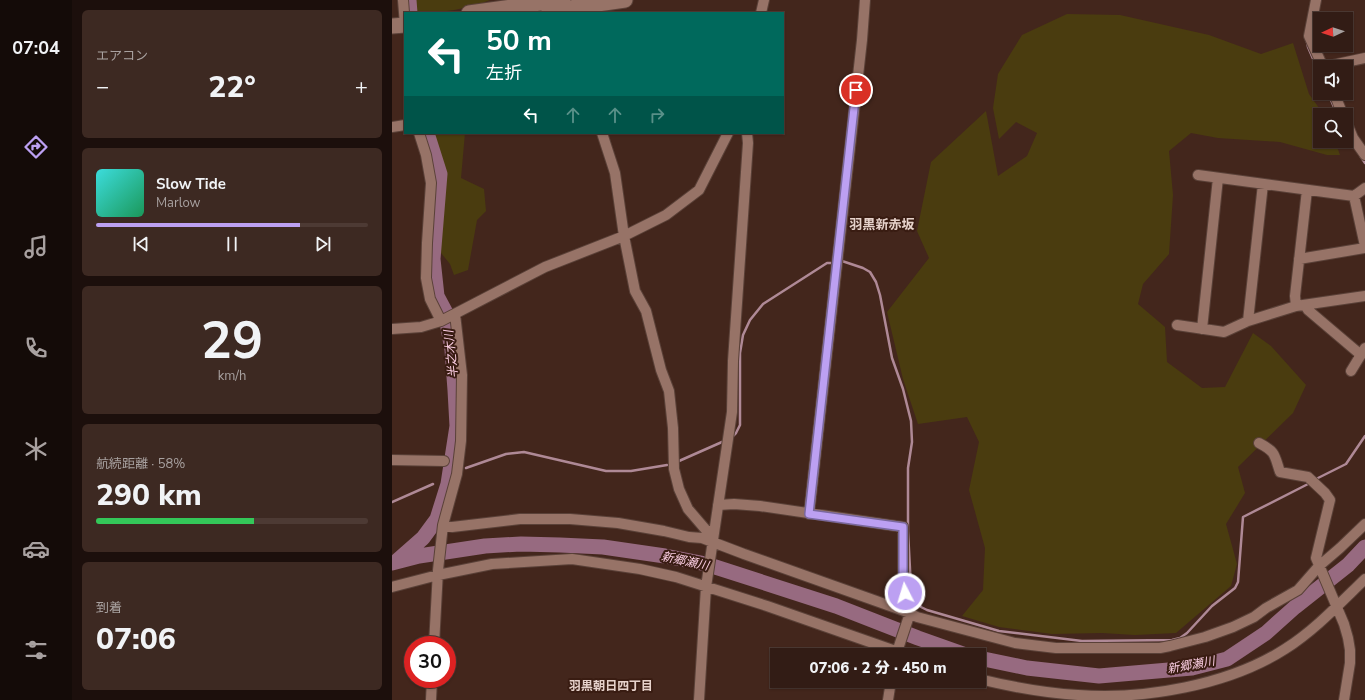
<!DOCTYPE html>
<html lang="ja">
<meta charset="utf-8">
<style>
:root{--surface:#321c15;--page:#3d2922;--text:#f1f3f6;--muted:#a8a1a0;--line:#4d3a34;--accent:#bca0f2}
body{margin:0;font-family:"Nunito Sans","Noto Sans JP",sans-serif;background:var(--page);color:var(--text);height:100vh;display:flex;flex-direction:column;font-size:15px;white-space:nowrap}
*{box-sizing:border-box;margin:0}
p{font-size:13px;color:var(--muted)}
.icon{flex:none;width:22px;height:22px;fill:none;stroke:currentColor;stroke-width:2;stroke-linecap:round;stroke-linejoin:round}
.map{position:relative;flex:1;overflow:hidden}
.sheet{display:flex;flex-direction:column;gap:10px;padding:10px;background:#1c0f0c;width:320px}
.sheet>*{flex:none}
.hud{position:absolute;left:12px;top:12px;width:380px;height:122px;border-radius:0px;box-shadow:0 1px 3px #0004,0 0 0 1px var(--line);background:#00695c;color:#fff;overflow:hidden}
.needle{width:26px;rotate:266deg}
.controls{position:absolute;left:921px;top:12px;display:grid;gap:8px}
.controls a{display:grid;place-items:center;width:40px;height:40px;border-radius:0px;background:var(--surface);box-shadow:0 1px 3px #0004,0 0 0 1px var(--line);font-size:20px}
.speed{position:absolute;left:12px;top:636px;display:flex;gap:8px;font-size:20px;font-weight:700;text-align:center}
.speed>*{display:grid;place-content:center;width:52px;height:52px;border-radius:50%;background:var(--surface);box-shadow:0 1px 3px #0004,0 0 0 1px var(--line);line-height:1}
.speed .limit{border:6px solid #d22;background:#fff;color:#111}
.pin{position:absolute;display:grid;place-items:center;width:34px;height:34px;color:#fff;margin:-17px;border:2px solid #fff;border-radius:50%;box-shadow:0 1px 4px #0007}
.me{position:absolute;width:44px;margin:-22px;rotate:355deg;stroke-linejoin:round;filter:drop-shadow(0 0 3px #0008)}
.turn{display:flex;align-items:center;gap:14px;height:84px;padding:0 16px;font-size:18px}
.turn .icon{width:52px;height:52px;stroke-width:2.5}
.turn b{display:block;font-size:28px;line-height:34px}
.lanes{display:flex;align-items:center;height:38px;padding:0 16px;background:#0003;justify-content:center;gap:20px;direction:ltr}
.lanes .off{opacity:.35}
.big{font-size:30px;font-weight:800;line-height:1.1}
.sheet .tile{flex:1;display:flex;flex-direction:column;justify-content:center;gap:6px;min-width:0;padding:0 14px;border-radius:6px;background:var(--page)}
.sheet .dial{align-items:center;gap:0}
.dial b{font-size:52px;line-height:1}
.song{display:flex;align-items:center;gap:12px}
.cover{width:48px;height:48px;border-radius:6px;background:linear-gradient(135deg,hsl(180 70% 55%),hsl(150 70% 35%))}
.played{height:4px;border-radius:2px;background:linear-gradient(90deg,var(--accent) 75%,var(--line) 75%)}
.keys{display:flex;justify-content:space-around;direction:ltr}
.heat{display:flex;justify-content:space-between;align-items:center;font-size:22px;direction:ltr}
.charge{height:6px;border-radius:3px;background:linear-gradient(90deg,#34c759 58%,var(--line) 0)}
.trip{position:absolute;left:378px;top:648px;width:216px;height:40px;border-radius:0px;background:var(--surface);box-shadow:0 1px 3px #0004,0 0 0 1px var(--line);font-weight:800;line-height:40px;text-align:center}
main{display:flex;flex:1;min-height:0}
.menu{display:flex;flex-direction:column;width:72px;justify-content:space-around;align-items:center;background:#140b08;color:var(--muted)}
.menu .icon{width:28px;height:28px}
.menu .current{color:var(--accent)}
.menu b{font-size:18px;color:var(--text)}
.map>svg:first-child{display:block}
</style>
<main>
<nav class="menu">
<b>07:04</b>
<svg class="icon current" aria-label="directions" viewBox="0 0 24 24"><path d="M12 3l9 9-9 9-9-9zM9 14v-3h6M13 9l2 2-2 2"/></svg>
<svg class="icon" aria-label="music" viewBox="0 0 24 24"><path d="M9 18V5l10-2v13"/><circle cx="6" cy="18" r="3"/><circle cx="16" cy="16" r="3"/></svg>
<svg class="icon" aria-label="phone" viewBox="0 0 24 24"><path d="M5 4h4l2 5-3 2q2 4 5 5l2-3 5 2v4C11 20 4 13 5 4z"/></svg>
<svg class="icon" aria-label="climate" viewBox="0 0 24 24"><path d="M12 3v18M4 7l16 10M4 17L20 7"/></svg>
<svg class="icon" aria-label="car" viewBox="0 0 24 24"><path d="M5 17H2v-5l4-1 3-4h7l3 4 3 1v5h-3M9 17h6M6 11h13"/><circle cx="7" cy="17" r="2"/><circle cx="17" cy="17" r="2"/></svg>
<svg class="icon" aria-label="filters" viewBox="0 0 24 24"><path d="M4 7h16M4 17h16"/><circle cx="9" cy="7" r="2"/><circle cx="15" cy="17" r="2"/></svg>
</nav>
<section class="sheet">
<div class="tile"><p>エアコン</p>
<div class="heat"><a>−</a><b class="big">22°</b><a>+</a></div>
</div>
<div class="tile">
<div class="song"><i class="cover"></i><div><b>Slow Tide</b><p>Marlow</p></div></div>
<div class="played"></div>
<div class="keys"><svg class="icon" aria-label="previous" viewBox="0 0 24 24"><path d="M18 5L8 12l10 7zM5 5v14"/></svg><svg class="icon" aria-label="pause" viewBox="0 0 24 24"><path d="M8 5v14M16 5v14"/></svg><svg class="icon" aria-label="next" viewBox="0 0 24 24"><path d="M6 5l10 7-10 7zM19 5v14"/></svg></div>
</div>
<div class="tile dial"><b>29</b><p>km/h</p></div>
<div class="tile"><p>航続距離 · 58%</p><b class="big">290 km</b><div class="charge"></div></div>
<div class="tile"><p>到着</p><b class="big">07:06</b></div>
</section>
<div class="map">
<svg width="973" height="700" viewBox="0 0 973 700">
<rect width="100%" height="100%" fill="#43261c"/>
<!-- green -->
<path fill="#4a3c0f" d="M21,0H98C76,9 49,13 26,13Z
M675,14L728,15L817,35L869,54L901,43L917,94L932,115H928V141H943L948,155H935L888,142L826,138L799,133L777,151L781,195L777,254L751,284L746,304L773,327L775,362L810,388L833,387L861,333L879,346L914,385L901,413L846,467L853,493L834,524L845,564L839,586L784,633L743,635L710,633L660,634L607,627L570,616L591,590L593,548L577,490L587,442L575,417L526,424L511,379L495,312L537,258L525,231L539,162L594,111L606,176L635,156L645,133L624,122L607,139L601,108L606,74L630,35Z
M41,133H73L69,178L92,189L94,211L85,220L76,270L62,275L58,264L49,253L48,233L52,164Z"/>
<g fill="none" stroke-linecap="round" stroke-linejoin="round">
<!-- stream -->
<path stroke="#af8996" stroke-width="2.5" d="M915,42L916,47L928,75
M936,93L942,107
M969,157L973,163
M450,261L471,268L478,272L484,282L488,295L500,358L511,389L519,421L520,442L516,468V531L519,588L522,598L529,607L535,610L607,631L690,641L780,640L788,638L795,633L820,606L843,588L846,582L851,517L918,483
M341,436L344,433L348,425V353L351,335L358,320L371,304L435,263H439
M287,461L330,442
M74,468L114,454L132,452L214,471H239L275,465
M922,480L954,464L973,436
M0,502L41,484"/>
<!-- river -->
<path stroke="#976a80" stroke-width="15" d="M17,0L18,13
M6,560L31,538L45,519L56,484L65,426L63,390L60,350L53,311L45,296L41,259L48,174L35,133
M0,563L27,556L93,546L129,544L168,545L211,547L273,556L314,564L444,606L526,638L574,655
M587,658L635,668L707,676L800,668L835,659L874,633L903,607L956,565L973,547"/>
<!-- minor casing -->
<g stroke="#5a4138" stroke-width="12">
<path id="minor" d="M11,0L13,25
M924,0L917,36L931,67
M369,13L372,0
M931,67L973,58
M942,93L951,115
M954,121L961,138L973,155
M0,127L13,125
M27,133L34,155L39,183L35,243L34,278L38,299L49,321
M210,133L223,173L232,236L243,291L254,311L269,370L277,391L281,428L282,469L287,489L296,509L314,530L322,532
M806,175L962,196L973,188
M962,196L973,246
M907,259L973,248
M913,305L916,310L969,355
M904,306L903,296L915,190
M856,321L871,184
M785,325L832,332L856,321L904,306L973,296
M0,329L29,327L49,321L153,267L232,236L274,215L307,190L336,133
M810,329L826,178
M959,371L973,348
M867,443C884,452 882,454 888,472L916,477L933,493L938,500L924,558L952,624L956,638L958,650V663L952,700
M0,460L52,461
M326,505L342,504L368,506L511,527V575L513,593L517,605L518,613L504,655
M417,514L470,40L473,0
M51,525L60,527L128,519H178L226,523L272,531L297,537L310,538L352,554L518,613L525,617L623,643L664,648H768L778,646L813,637L841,627L862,617L874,608L906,590L927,566L948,548L973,524
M0,587L46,575L100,564L180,559L248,569L284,577L375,606L515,655
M42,645L46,570L51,525L65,474L69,441L70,375L63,314
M587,679C620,687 653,693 686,695C752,700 837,685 893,649C923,630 948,603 973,579
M39,700L40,679
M307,700L314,587L340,412L341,361L356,143L355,133
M496,700L499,681"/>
</g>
<!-- secondary casing -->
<g stroke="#5a4138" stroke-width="17">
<path id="secondary" d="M157,11L233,0
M77,13L170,0
M0,26L13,25"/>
</g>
<!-- minor -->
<use href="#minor" stroke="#977367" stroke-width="10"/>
<!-- secondary -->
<use href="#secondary" stroke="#977367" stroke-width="15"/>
</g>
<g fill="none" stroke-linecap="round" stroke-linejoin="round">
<!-- route casing -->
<g stroke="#7a689d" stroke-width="10">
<path id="route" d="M464,90L417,514L511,527V575L513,593"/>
</g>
<!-- route -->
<use href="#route" stroke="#bca0f2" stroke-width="7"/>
</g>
<g text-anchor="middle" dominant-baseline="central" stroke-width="4" stroke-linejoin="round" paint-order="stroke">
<!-- water labels -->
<g font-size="12" font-style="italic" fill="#fbcee3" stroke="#391c12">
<text transform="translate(59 354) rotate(-96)">半之木川</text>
<text transform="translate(293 561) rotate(12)">新郷瀬川</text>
<text transform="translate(799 665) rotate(-10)">新郷瀬川</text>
</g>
<!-- neighbourhood labels -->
<g font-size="12" font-weight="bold" fill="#e6d2cb" stroke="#391c12">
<text x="219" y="686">羽黒朝日四丁目</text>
</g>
<!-- quarter labels -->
<g font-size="13" font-weight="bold" fill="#e6d2cb" stroke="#391c12">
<text x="490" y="225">羽黒新赤坂</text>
</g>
</g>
</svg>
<div class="controls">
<a><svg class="needle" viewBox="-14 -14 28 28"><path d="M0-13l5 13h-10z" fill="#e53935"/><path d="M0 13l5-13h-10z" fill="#a8a1a0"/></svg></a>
<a><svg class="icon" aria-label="sound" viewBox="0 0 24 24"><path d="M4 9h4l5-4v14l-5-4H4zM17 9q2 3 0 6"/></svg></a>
<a><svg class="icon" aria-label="search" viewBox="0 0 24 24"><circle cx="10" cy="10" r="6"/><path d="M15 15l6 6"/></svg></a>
</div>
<div class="speed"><div class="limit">30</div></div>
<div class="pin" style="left:464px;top:90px;background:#d93025"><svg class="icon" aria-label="arrive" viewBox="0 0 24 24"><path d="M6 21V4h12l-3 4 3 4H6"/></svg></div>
<svg class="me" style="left:513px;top:593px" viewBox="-20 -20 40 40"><circle r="17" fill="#bca0f2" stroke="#fff" stroke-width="3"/><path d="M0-11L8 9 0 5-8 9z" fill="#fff"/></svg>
<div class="trip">07:06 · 2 分 · 450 m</div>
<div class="hud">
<div class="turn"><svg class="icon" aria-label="left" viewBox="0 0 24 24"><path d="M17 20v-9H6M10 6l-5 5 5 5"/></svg><div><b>50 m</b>左折</div></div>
<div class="lanes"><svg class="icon" aria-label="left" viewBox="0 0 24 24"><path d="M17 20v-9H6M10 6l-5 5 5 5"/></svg><svg class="icon off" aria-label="ahead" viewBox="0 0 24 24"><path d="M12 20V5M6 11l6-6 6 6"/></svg><svg class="icon off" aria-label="ahead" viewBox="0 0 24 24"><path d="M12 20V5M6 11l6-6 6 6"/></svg><svg class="icon off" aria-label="right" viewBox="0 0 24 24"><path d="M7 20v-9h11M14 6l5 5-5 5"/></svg></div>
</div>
</div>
</main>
